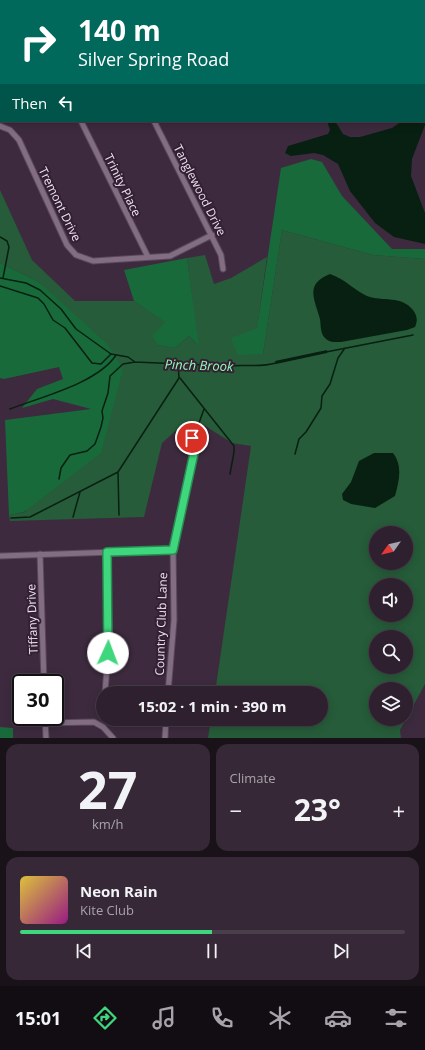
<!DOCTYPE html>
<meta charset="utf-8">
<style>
:root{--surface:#2e202e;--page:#362836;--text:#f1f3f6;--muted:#a7a3aa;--line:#493e4a;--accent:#3fd77d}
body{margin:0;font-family:"Open Sans",sans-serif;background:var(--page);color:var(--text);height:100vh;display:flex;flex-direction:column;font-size:15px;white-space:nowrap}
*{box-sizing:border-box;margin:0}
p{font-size:13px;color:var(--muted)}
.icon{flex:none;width:22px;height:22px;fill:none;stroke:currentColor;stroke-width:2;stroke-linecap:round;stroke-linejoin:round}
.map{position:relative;height:738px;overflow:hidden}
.sheet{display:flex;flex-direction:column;gap:6px;padding:6px;background:#191219;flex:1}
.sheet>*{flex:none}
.top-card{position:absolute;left:0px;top:0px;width:425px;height:122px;box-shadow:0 2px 10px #0003,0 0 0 1px var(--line);background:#00695c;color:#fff;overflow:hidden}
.needle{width:26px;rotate:236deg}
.controls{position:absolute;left:369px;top:526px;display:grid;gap:8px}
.controls a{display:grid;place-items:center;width:44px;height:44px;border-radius:50%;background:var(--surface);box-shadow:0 2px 10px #0003,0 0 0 1px var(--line);font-size:20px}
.speed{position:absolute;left:12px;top:674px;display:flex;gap:8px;font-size:20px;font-weight:700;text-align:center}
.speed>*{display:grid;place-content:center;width:52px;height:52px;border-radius:50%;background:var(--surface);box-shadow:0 2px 10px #0003,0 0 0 1px var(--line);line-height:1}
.speed .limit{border:2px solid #111;border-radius:6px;background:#fff;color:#111}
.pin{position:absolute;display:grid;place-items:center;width:34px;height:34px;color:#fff;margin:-17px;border:2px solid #fff;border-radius:50%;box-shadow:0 1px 4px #0007}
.me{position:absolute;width:44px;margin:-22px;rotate:2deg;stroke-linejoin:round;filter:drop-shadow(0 0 3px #0008)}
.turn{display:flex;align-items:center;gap:14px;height:84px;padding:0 12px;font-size:18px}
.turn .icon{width:52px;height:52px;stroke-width:2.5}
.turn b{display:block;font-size:28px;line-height:34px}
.then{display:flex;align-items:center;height:38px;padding:0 12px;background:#0003;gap:8px;font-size:15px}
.big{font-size:30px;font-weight:700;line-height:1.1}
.sheet .widget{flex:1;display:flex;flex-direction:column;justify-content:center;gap:6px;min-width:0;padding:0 14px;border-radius:12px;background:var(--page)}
.sheet .dial{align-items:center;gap:0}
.dial b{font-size:52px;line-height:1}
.song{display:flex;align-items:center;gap:12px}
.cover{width:48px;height:48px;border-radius:6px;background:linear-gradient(135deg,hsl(50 70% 55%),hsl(310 70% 35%))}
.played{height:4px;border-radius:2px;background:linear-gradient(90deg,var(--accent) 50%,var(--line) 50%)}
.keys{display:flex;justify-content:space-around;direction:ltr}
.heat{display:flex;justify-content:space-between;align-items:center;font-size:22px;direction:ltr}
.sheet .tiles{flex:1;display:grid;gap:6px;grid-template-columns:1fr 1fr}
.widget:last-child{grid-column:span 2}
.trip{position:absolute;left:96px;top:686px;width:232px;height:40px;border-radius:20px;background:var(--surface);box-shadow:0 2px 10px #0003,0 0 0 1px var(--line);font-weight:700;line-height:40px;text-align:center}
.tab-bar{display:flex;height:64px;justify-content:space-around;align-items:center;background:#120d12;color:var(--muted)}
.tab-bar .icon{width:28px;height:28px}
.tab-bar .selected{color:var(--accent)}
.tab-bar b{font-size:18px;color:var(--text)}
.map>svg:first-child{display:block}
</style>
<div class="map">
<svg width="425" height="738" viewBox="0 0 425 738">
<rect width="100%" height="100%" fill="#3d2a3e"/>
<!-- green -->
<path fill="#265c39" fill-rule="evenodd" d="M0,190L32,260L75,301H134L166,322L158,345L175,348L189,336L198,345L187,258L205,255L214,284L231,278L267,257L257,329L263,354L282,230L373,255L425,259V684L406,719V689H376V719H406L400,730L401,738H208L211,719H321V693H215L251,446L232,443L199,422L182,425L162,443L144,517L10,521L9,515L25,512L123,369L39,282L0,263ZM376,533H406V563H376ZM376,585H406V615H376ZM376,637H406V667H376Z"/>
<!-- forest -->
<path fill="#196a3a" d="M311,159L322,162L342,196L392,249H425V259L373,255L282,230L263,354L238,355L231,338L257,328L281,168Z
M187,258L199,346L189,336L175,348L158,345L152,336L165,322L134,301L124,270Z
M0,263L39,282L107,344L123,369L101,453L24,512L9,515L5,420L91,409L53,399L22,408L37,389L63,379L59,367L4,379L0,378Z
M0,727L13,728V738H0Z"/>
<!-- water -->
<path fill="#082011" d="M425,77V125L412,159L411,176L425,213V244L394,237L375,223L350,191L338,164L323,155L314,153L291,156L285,153L288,146L328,134L330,130L327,121H335L343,134L350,137H360L392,128L402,121H424Z
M330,274C345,279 354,290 367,296C383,302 401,295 413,310C417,316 418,320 415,327L407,330L341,342C336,342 330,343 326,339C320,334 321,326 320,319C315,300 304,284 330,274Z
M327,350V353L276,364L275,361Z
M374,453H393C403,466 399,481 395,496L375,508L351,504L343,500L342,494L351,482L359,461Z"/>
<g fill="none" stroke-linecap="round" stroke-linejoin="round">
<!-- stream -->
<path stroke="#082011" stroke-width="1.5" d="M0,237L7,241L9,247L3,278
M0,278L26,283L40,290L61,309L76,329L111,354L128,357L135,362L229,366C246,364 258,368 276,363
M0,286L38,298L44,304L53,320L65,328L92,363L101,364L111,354
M326,352L413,335
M180,378L234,446V452L230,474
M10,409C41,397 98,383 116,355
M199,423L204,409
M295,454L299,439L306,432L321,408L322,396L330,384L338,358L345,348
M118,472L119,515
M59,479L61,468L70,455L87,451L95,444L101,427L103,418L102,411L108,393L110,376L123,364L135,362
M73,517L80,492
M11,518L30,517L118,472L179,378L178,364"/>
<!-- minor casing -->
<g stroke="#59485a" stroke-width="7">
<path id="minor" d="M87,0L88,1
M13,1V0
M0,54L1,50
M81,121L148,257
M154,121L221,255L223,269
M0,126L10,130L19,140L67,245L76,255L93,261L170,256L212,235
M40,554L44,683
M0,556L173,550
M105,693L109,640L107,552
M168,693L174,620L173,545L194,453L192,438
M45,717L46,738
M45,723L94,722L103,727L113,738
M165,738L166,719"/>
</g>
<!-- minor -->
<use href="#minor" stroke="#826d83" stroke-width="5"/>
</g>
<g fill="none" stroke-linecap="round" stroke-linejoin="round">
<!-- route casing -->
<g stroke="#298c51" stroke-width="10">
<path id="route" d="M108,653L107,552L173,550L194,453L192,438"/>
</g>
<!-- route -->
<use href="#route" stroke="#3fd77d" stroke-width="7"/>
</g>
<g text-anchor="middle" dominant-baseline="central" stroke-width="4" stroke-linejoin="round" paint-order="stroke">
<!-- street labels -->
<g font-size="12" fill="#f0e3f0" stroke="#332034">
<text transform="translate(123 185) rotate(64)">Trinity Place</text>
<text transform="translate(200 190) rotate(63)">Tanglewood Drive</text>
<text transform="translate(60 204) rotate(64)">Tremont Drive</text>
<text transform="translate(32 619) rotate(-92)">Tiffany Drive</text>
<text transform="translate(161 624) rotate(-88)">Country Club Lane</text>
</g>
<!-- water labels -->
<g font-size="13" font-style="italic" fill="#92f9b1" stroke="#332034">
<text transform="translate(199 365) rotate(2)">Pinch Brook</text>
</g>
</g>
</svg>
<div class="controls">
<a><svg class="needle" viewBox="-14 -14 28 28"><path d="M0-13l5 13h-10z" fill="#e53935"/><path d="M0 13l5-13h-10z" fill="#a7a3aa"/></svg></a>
<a><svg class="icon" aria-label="sound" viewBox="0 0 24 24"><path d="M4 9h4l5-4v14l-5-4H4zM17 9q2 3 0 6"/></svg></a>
<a><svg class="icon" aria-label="search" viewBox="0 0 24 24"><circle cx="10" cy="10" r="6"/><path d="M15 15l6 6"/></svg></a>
<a><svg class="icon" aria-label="layers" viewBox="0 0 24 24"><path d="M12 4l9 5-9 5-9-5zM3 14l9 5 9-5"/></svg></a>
</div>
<div class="speed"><div class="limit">30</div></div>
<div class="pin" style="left:192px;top:438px;background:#d93025"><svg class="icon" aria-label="arrive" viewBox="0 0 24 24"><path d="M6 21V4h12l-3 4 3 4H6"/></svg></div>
<svg class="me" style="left:108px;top:653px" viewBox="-20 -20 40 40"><circle r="19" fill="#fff"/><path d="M0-13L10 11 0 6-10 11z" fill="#3fd77d"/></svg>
<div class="trip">15:02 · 1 min · 390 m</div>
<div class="top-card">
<div class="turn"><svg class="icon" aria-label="right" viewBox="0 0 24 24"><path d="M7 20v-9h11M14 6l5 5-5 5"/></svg><div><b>140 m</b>Silver Spring Road</div></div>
<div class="then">Then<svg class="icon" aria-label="left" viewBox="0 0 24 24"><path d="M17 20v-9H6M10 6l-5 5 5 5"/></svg></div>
</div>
</div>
<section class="sheet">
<div class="tiles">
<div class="widget dial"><b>27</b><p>km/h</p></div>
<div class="widget"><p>Climate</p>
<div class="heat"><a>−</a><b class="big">23°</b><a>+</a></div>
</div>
<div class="widget">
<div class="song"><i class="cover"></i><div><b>Neon Rain</b><p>Kite Club</p></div></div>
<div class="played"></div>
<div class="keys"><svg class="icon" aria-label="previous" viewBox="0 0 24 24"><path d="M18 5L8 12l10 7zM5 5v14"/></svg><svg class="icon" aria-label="pause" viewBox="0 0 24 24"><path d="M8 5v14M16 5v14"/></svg><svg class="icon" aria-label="next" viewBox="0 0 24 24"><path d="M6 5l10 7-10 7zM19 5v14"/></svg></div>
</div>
</div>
</section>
<nav class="tab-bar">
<b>15:01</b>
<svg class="icon selected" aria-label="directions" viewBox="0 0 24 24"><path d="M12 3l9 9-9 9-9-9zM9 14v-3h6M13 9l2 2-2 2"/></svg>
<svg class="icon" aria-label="music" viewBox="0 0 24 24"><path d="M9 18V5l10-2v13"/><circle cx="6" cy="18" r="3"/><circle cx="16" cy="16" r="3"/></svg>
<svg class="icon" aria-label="phone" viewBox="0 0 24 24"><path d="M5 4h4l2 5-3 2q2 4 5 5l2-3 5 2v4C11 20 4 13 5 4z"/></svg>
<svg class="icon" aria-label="climate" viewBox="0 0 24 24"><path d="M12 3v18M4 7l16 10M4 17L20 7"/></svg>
<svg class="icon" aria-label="car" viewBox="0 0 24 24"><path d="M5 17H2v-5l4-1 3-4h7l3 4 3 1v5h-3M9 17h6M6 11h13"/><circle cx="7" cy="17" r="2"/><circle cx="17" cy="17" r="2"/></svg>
<svg class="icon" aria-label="filters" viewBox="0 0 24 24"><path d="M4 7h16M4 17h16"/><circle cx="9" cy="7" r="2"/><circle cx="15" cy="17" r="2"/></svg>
</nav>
